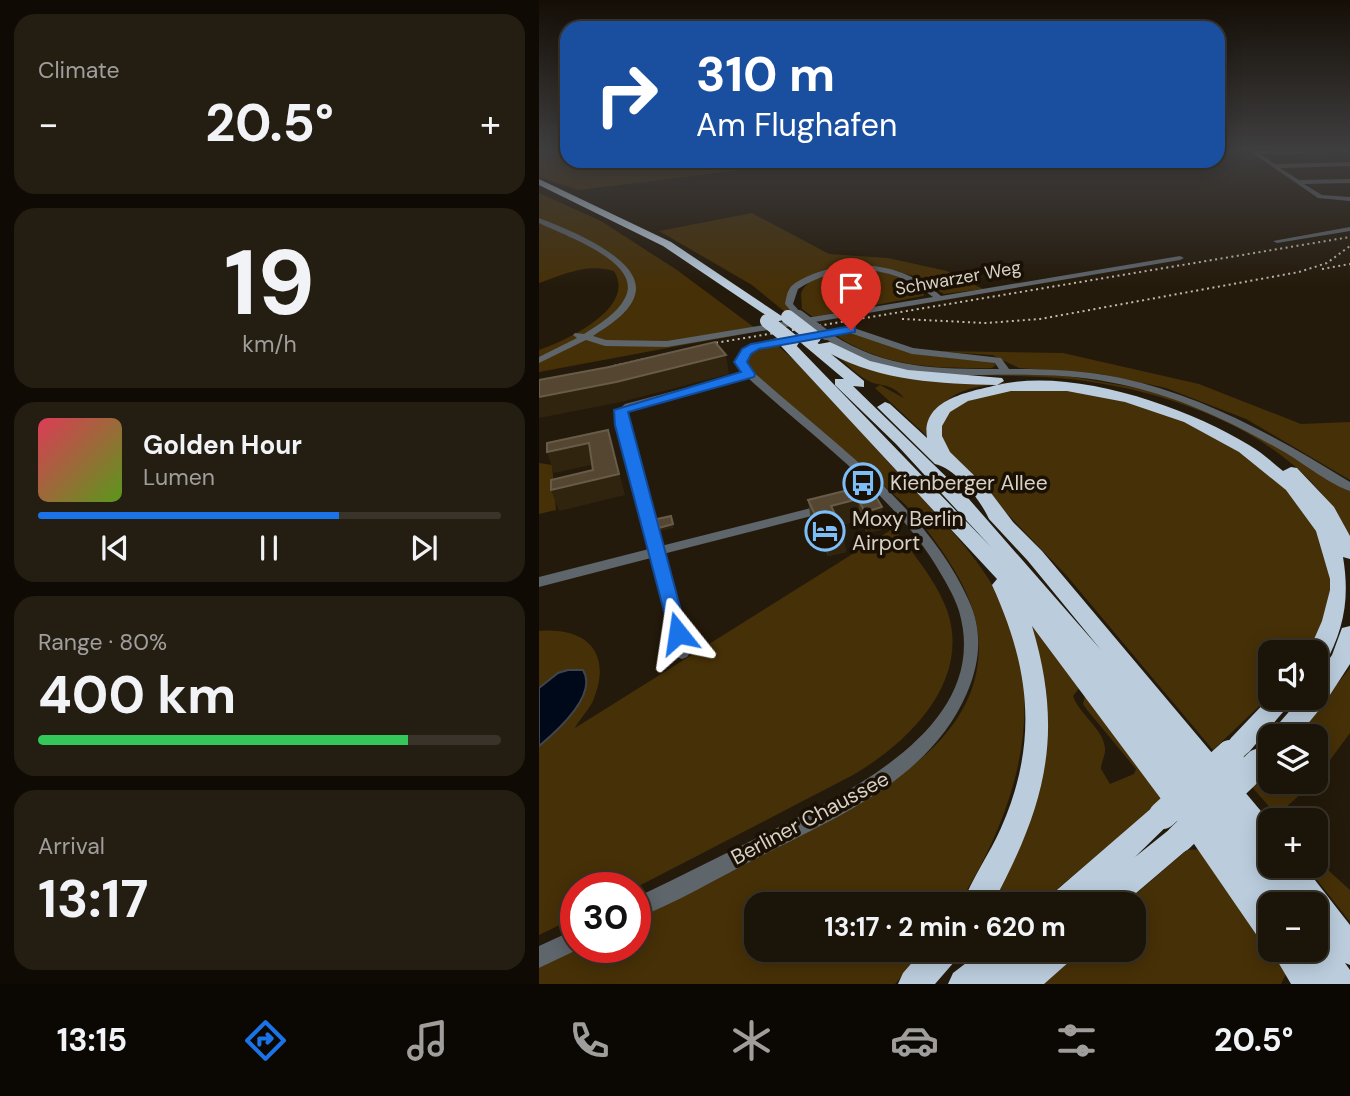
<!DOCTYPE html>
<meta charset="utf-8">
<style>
:root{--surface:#1b1408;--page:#241d12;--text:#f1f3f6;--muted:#a09e9c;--line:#393329;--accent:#1a73e8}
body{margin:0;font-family:"DM Sans",sans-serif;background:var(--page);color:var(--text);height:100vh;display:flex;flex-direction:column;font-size:26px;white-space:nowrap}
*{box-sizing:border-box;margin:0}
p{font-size:23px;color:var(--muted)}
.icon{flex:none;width:38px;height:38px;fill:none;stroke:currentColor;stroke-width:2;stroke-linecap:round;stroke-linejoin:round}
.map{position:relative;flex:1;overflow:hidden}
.sheet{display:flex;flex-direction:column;gap:14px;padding:14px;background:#0f0b04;width:539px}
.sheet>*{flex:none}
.banner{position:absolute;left:21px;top:21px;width:665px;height:147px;border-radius:21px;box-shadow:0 4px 18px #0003,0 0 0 2px var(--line);background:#1a4fa0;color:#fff;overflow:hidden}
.controls{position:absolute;left:719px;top:640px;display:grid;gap:14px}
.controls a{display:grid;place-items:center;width:70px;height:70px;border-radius:14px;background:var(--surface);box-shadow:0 4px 18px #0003,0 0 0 2px var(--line);font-size:35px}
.speed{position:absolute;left:21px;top:872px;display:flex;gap:14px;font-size:35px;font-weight:700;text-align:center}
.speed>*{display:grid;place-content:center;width:91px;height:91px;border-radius:50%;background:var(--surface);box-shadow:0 4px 18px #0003,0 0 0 2px var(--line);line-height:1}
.speed .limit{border:10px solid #d22;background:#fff;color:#111}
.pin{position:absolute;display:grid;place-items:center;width:60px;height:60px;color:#fff;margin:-72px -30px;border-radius:50% 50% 50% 0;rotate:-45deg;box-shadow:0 0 7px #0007}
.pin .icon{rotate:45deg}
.me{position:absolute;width:77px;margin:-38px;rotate:345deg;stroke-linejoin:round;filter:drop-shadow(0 0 5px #0008)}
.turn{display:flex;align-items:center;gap:24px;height:147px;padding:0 21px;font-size:32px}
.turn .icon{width:91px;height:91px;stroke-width:2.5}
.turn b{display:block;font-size:49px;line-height:60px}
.big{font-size:52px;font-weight:700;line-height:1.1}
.sheet .tile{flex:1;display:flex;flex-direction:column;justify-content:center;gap:10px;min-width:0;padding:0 24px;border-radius:21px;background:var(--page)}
.sheet .dial{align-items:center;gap:0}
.dial b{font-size:91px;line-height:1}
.song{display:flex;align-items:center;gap:21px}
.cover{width:84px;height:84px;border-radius:10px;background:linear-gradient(135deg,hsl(350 70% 55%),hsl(90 70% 35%))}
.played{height:7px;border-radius:4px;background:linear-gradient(90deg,var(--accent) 65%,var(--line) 65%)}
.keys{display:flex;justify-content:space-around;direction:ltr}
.heat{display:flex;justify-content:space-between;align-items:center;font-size:38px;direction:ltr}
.charge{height:10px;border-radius:5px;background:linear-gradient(90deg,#34c759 80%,var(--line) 0)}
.trip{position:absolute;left:205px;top:892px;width:402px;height:70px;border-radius:21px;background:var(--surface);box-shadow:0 4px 18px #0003,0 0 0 2px var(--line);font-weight:700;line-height:70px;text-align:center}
.menu{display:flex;height:112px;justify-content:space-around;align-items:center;background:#0b0803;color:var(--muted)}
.menu .icon{width:49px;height:49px}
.menu .active{color:var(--accent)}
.menu b{font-size:32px;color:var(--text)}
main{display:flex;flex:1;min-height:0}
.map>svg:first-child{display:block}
</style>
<main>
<section class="sheet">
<div class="tile"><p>Climate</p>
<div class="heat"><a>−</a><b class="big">20.5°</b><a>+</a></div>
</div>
<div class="tile dial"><b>19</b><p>km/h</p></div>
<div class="tile">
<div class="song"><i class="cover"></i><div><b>Golden Hour</b><p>Lumen</p></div></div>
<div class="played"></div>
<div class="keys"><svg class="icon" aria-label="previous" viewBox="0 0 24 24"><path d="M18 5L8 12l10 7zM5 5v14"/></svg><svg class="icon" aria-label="pause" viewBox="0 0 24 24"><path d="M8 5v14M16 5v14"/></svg><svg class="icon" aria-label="next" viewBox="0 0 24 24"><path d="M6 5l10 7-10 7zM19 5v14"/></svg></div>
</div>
<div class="tile"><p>Range · 80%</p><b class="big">400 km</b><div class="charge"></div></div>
<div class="tile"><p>Arrival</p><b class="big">13:17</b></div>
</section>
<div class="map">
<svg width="811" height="984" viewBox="0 0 811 984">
<rect width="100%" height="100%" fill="#241a0b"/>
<!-- green -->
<path fill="#463007" d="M0,150H28V161H274L40,190L0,177Z
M0,193L62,221L138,270L220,331L0,372V350C27,341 98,308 75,271C48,263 26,274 0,283Z
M213,213L290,254L349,258L408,271L444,289L405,294L372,275L328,267L268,278L247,302L255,315L251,316L213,285L120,231Z
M344,272L358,275L386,293L384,296L274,317L263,309L262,294C268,270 323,271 344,272Z
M307,332L384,355L455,362L457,365L453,368C398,369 340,367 294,333Z
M288,341L326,359L374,371L418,375H522L616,391L691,419L811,491V539C763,430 615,383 505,377C430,373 356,382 288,341Z
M237,343C245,353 258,361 267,371C302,409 336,448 371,486C404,521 442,559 463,603C511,706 476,814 419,905H217V950H386L356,984H0V968L41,947H96V918C145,893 193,868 242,842C323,800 451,746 439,633C434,590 403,550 378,517C365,501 346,488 331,474C291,439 250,404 212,370L207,364L211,354Z
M390,351L524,353L660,384L762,424L811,422V480L707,419L627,388L562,374L480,368L453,355Z
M299,357L414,382L485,383C462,384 422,384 406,403C398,412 396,428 388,436L336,388L341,385L365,398C351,381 340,388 326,379C316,373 308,364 299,357Z
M455,390L535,391L571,397L652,422L735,474L775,524L784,544L793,586L782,632L769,653H732L731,696L674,750L528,576L404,447L400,425L413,407Z
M0,463L13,465L17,510L0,514Z
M355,528C374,554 397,580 408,610C433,681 369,743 314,775L96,888L37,887V917L0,935V746L25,722L19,673L0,688V631C48,627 74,653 54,701C49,711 40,720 36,728Z
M488,621L545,682L534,696C540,715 568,731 566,752C565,758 562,764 562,769L571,784L595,774L597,769L549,711L544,704L546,696L628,793L606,815L499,905H447L495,792Z
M811,668V733L777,779V737H755Z
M731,768L732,782H775L744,810L753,821H743L712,786L720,784Z
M666,849L731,938L732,950H739L749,970L742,984H492L532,950H595V905H584L648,850Z
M777,859L811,890V922L767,866H777Z"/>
<!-- water -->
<path fill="#000919" stroke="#40454d" stroke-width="2" d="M29,670H44C59,695 18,731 0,746V688L19,673Z"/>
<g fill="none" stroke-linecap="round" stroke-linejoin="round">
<!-- minor -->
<path fill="#5e656b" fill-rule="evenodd" d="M709,150L717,151L811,150L809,152L721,154L736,164L811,162V166L741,168L760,180L811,179V183L765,184L783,195L811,197V201L779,198Z
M0,218C26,228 107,259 96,295C91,313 69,326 54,336L67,340L128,341L394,297C354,264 302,261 259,289L254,304L264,315L263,317H257L246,304C247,299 248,292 251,288C255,282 267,277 274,274C318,257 366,265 402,296L641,256L645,258L641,260L128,347L66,346L47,340L0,363V357L38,338L34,335L36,333L45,334C60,324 78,314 86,298C105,262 24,235 0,223Z
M811,227V231L738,243L734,241Z
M312,327L374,348L462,358L470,369C508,369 545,370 582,378C666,396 739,438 811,482V491C792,485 765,464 747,453C694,423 640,396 580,384C552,378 523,375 495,375C440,374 384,379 331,362C314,356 299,347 284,337C259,341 228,341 208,357L209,367C284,436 388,505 430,601C444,631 441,663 428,693C391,779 298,817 220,857C179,878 139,902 96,919V898C142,876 188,853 234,830C314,790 453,724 420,611C415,595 405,579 396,564C349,489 272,436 208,377L94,408L87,414L122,546L284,505L290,509L288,512L124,554L151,653L148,657L143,659L138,657L135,653L112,558L0,587V577L110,549L76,413L86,404L203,373L199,368L198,356C220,334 281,332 312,327ZM311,333L373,354L456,363L460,369C399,369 347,369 294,335Z
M37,929V947H44L0,968V946Z"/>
<!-- highway -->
<path fill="#bbcddd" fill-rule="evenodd" d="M0,179L132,242L247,319L237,322L124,246L0,185Z
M266,335L280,344L291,342L331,361L369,370L463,378L465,381L458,385C533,367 646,406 710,445C722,452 733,462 744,471L752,467L758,468L795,507L811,536V559L804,557C811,599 805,629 785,666L777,668V653H769L783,621L791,590V579L777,531L747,490L700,452L645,422L586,402L528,391H472L429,401L411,412L403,426V436L411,452L449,489L474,522L503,551L732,823V858L722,854L737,874L734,866H765L811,925V965L806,963L811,970V984H752L732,950H777V935L783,937L777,929V905H759L755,899L757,905H732V944L721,940L653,841L651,847L583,905H546L547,902L544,905H508L512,895L615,806L625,803L493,626C526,736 506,806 453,905H423C433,878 450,855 462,828C500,742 491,668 453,585L458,579L242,346V340H252L452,547L357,444L296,385V379H305L261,342L259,339ZM292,354C342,381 402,384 458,385C430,392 382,399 388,438L351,404L346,402L338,407L396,464C418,469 442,501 450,519L489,561L562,650L429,498L314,386L325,387V381ZM636,818L641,825L631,829L596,857Z
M811,626V664L785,704L758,737L732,738L734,730L762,698H777V678L793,655L803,628Z
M732,696V698H756L710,752L701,755L692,752L689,745L692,738Z
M732,740V767L719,774L710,771L706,763C712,752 720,744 732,740Z
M384,950H420L416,961L396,984H359L364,973Z
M444,950H535L531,961L505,984H409L414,973Z"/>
<!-- rail -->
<path stroke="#c1bbb0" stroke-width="2" stroke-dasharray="2 3.5" stroke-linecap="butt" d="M783,269L811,264
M363,319L447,323L501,319L760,272L788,263L811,246
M0,383L176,343L811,237"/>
<!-- minor-bridge -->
<path stroke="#5e656b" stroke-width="10" d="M260,315L287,335"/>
<!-- highway-bridge-far2 -->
<path stroke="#bbcddd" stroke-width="14" d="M249,317L275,337
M228,321L253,341"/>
<!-- highway-bridge-far1 -->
<path stroke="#bbcddd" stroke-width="22" d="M689,756L701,745"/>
<!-- highway-bridge -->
<path stroke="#bbcddd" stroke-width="28" d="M624,815L691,754
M641,838L719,763"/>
</g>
<!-- wall -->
<path fill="#44361f" d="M330,485L345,529L328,533L321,520L302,525L307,552L289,556L272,521L269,500Z"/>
<!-- shaded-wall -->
<path fill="#31240f" d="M187,355L190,374L82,402L0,418V397Z
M69,430L86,495L20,511L12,490L80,474Z
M50,443L56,464L15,473L8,452Z
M319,499L321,520L294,527L292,506Z
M343,507L345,529L328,533L326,512Z
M134,524L135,528L121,531L120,528Z
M304,530L307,552L289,556L286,535Z"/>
<!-- building -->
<path fill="#544631" stroke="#685c48" stroke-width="2" d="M176,342L187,355L77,382L0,397V380L70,367Z
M69,430L80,474L12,490V480L54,470L50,443L8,452V443Z
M330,485L343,507L326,512L319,499L292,506L304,530L286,535L269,500Z
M132,516L134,524L120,528L118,519Z"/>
<!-- sky -->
<linearGradient id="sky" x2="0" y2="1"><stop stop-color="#140e06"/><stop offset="0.52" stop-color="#3f3e3f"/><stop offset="1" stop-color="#3f3e3f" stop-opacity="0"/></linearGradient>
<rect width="811" height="287" fill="url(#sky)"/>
<!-- route -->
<path fill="#1a73e8" stroke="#114b97" stroke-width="2" d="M312,326L316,327V332L220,349L212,354L208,362L216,374L215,377L89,412L148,633L139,640L132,638L76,425L75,410L202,372L195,362L203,349L212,344Z"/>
<!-- icons -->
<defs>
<g id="bus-ring" transform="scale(2.0125)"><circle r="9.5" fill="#1a1104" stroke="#7cbef9" stroke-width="1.5"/><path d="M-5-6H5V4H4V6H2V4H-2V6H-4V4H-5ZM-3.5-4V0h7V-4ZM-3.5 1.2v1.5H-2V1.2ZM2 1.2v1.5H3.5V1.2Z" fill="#7cbef9"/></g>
<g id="hotel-ring" transform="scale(2.0125)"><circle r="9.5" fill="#1a1104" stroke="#7cbef9" stroke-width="1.5"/><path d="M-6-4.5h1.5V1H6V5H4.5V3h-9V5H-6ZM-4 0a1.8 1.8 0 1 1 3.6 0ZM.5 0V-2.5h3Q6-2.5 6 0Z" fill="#7cbef9"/></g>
</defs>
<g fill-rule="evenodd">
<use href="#bus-ring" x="324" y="483"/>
<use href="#hotel-ring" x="286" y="531"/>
</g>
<g text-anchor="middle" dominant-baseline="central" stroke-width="7" stroke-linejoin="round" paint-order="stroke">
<!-- far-street labels -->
<g font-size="18" fill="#d7d1c7" stroke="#1a1104">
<text transform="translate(419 278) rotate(-10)">Schwarzer Weg</text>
</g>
<!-- poi labels -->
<g font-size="21" fill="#d7d1c7" stroke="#1a1104" text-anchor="start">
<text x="351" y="483">Kienberger Allee</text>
<text x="313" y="519">Moxy Berlin<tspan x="313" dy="24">Airport</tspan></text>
</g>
<!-- street labels -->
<g font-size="21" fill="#d7d1c7" stroke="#1a1104">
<text transform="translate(271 818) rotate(-28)">Berliner Chaussee</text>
</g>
</g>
</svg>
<div class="controls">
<a><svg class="icon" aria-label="sound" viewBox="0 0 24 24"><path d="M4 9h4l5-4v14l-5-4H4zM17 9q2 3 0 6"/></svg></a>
<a><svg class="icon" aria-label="layers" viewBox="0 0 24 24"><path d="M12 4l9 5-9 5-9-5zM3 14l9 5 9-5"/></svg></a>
<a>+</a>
<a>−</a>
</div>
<div class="speed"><div class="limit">30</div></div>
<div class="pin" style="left:312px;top:330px;background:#d93025"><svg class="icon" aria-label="arrive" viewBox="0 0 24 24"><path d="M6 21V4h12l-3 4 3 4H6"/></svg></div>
<svg class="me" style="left:139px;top:633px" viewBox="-20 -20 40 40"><path d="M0-17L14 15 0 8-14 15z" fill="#1a73e8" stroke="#fff" stroke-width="4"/></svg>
<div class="trip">13:17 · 2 min · 620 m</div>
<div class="banner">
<div class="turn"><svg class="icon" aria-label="right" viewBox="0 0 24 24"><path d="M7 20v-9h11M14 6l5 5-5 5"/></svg><div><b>310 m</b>Am Flughafen</div></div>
</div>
</div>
</main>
<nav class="menu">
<b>13:15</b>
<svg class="icon active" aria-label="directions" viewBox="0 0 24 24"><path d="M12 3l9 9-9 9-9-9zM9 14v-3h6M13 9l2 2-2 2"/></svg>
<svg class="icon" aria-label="music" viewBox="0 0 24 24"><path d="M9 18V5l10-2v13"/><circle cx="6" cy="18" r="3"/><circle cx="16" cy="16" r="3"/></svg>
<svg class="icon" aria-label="phone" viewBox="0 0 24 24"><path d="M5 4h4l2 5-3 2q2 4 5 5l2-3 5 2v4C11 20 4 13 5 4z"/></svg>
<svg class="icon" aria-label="climate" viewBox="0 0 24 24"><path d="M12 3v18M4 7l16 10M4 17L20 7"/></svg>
<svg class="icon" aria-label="car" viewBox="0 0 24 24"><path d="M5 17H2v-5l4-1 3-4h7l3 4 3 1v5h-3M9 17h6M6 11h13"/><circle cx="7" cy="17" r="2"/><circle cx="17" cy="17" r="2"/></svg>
<svg class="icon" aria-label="filters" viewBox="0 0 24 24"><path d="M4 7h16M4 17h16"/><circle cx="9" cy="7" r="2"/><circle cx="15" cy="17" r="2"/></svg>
<b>20.5°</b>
</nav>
